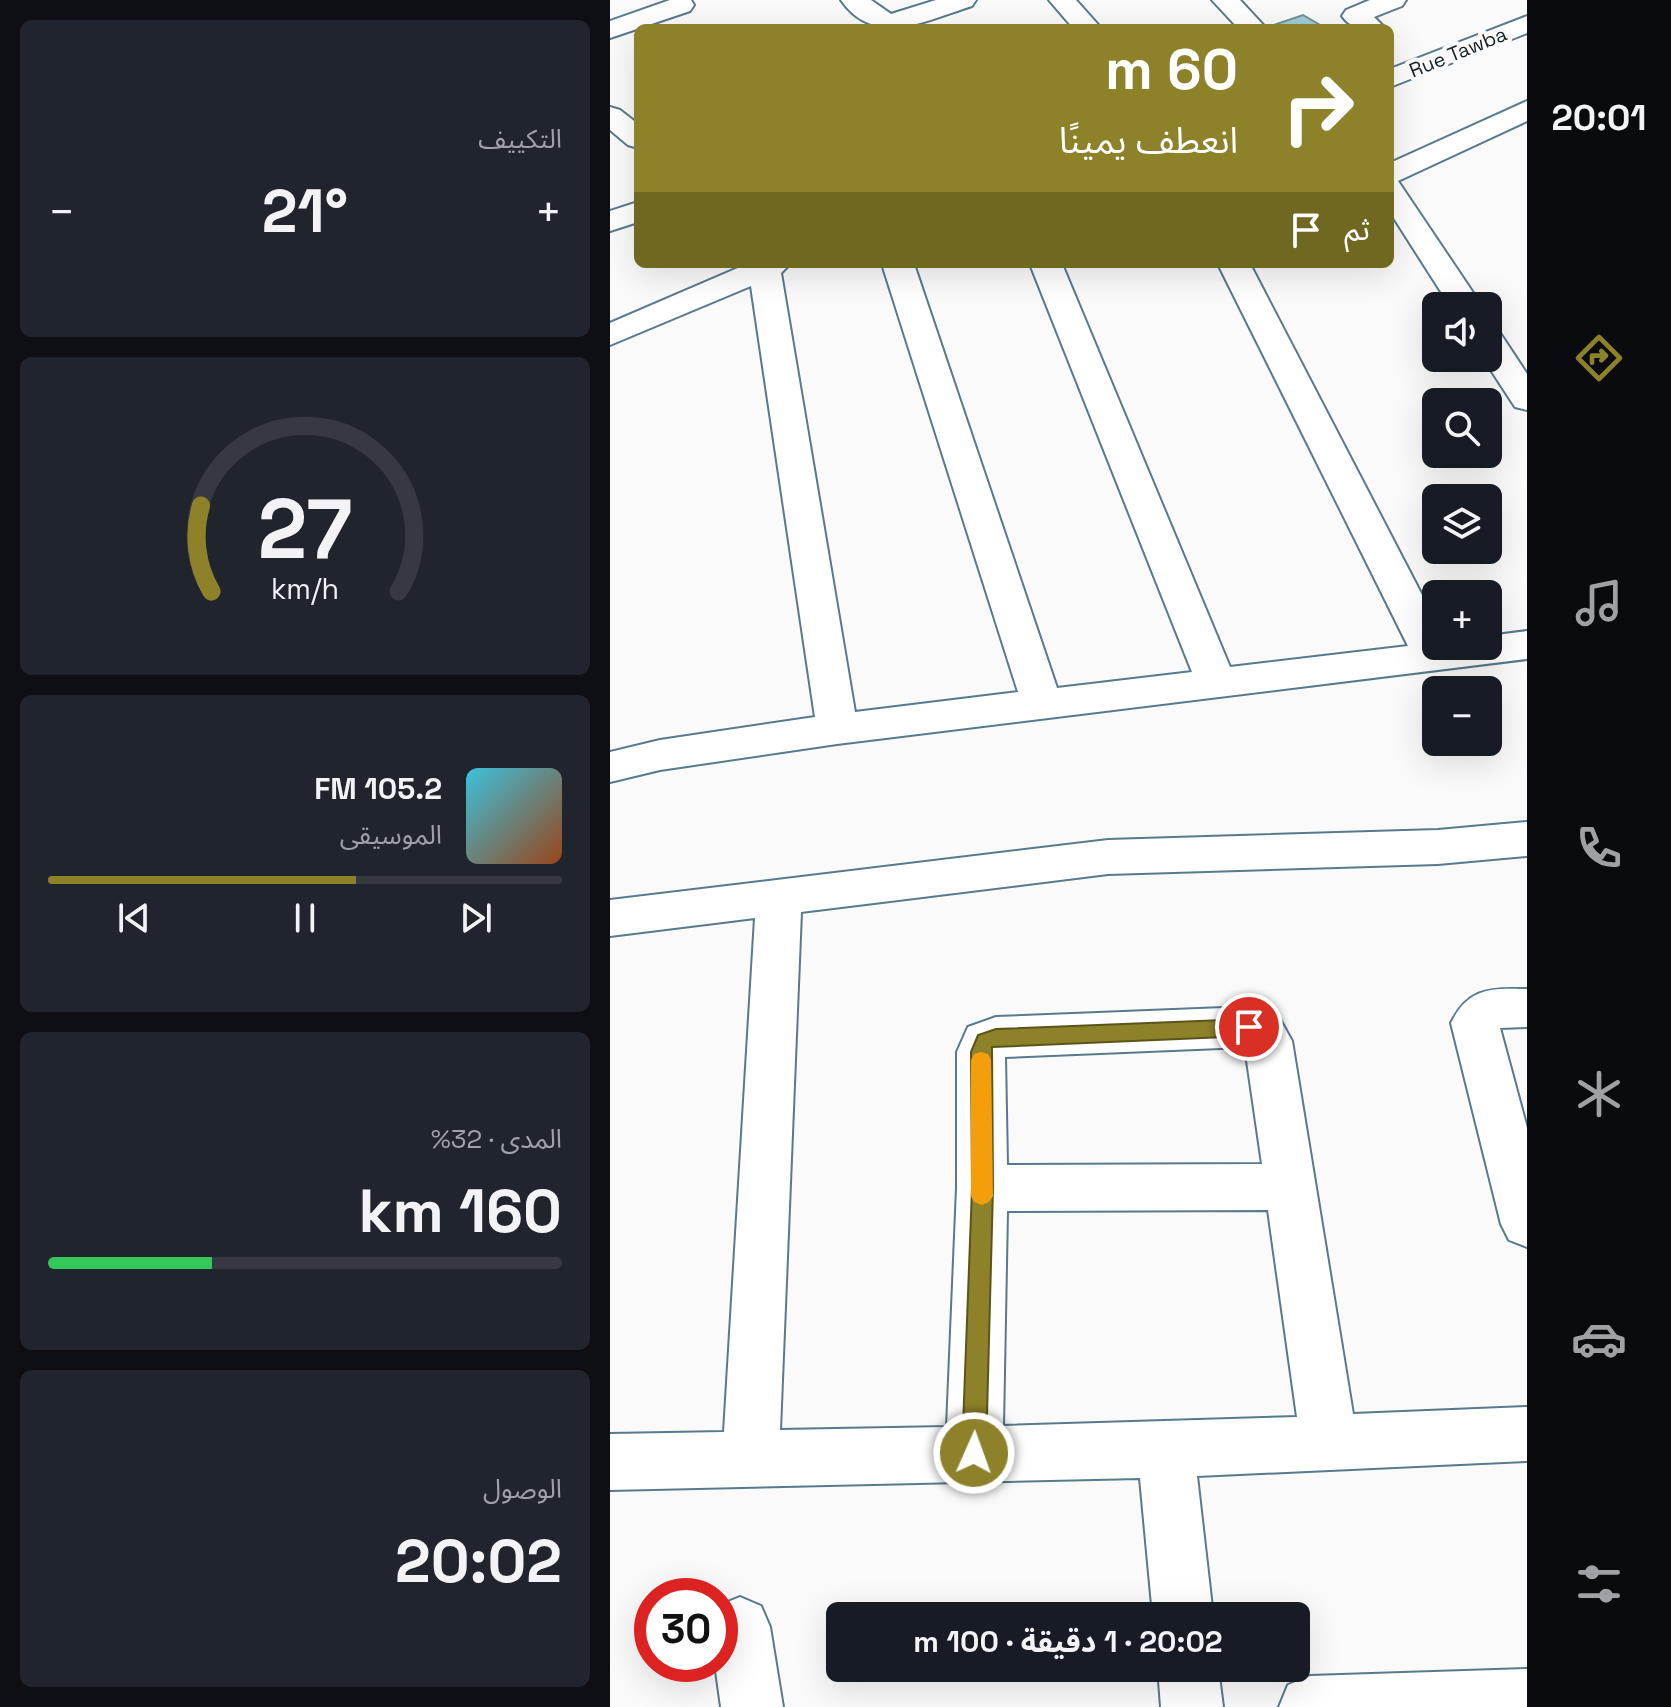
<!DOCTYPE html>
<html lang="ar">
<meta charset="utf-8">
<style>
:root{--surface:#171b24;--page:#20242c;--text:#f1f3f6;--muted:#9ea1a6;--line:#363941;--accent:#8d8129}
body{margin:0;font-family:"Space Grotesk","Noto Sans Arabic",sans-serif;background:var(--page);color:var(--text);direction:rtl;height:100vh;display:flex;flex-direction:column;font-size:30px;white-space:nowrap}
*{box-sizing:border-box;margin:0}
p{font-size:26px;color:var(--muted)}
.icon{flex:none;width:44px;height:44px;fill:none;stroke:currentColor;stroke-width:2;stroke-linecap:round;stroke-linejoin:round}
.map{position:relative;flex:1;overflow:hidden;direction:ltr}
.sheet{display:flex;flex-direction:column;gap:20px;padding:20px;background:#0d0f14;width:610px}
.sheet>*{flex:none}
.top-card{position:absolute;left:24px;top:24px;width:760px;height:244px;border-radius:12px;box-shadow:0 8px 32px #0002;direction:rtl;background:#8d8129;color:#fff;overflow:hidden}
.buttons{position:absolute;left:812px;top:292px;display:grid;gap:16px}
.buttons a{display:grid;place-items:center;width:80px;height:80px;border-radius:12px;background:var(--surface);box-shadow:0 8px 32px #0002;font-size:40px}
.speed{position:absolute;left:24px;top:1578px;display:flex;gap:16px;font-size:40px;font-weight:700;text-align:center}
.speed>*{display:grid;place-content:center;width:104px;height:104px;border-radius:50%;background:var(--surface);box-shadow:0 8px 32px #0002;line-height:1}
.speed .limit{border:12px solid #d22;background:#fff;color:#111}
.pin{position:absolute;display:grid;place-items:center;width:68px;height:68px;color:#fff;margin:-34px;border:4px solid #fff;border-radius:50%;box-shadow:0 2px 8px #0007}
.me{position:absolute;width:88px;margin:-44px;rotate:2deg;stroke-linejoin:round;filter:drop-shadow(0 0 6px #0008)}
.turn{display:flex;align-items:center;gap:28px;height:168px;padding:0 24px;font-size:36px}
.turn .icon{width:104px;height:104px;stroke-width:2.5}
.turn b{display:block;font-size:56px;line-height:68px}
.then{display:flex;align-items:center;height:76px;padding:0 24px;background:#0003;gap:16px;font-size:30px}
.big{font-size:60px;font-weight:700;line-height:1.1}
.sheet .widget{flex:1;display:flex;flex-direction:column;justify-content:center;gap:12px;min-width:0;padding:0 28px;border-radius:12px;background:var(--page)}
.sheet .dial{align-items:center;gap:0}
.dial svg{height:208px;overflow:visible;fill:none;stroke:var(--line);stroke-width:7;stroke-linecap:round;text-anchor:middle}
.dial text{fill:var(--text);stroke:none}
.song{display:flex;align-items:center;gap:24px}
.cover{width:96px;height:96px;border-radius:12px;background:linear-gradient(135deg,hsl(190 70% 55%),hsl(20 70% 35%))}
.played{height:8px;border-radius:4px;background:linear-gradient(90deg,var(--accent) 60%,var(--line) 60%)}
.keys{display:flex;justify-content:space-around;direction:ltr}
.heat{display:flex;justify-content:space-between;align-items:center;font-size:44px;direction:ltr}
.charge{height:12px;border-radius:6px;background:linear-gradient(90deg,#34c759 32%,var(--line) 0)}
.trip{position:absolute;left:216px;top:1602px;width:484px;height:80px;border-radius:12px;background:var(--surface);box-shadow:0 8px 32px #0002;font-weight:700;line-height:80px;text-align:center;direction:rtl}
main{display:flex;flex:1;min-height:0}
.menu{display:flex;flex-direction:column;width:144px;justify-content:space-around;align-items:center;background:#090b0e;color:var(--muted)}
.menu .icon{width:56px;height:56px}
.menu .on{color:var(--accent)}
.menu b{font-size:36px;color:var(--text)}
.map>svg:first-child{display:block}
</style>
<main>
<nav class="menu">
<b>20:01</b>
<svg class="icon on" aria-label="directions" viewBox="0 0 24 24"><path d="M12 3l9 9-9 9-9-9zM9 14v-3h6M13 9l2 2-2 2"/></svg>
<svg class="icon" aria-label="music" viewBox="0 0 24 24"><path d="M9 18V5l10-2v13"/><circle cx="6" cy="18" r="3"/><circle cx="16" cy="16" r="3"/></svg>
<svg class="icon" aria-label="phone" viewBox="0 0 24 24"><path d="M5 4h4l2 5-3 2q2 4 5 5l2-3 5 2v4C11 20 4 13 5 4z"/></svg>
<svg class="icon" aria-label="climate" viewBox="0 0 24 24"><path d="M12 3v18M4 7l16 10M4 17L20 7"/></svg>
<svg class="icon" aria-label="car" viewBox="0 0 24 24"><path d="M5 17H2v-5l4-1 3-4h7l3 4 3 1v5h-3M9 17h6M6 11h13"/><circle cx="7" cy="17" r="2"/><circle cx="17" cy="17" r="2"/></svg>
<svg class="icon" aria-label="filters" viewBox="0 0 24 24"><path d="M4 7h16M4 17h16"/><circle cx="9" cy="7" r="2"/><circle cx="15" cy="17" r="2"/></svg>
</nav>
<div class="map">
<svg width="917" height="1707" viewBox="0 0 917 1707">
<rect width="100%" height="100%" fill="#fafafa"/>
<!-- building -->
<path fill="#9fccd2" stroke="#6f8f93" stroke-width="2" d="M693,15L712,26L707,28H660L658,27Z"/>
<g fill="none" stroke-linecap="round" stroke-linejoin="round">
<!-- minor casing -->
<g stroke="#577a8c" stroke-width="4">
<path id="minor" d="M60,0H81L84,5L80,11L0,38V21Z
M231,0H261L281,14L326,0H366L362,6C317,20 265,49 231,0Z
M439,0H466L491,28H463Z
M602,0H630L656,28H628Z
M760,0H796L792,6L764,17L775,28C758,28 743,32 732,16L736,10Z
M917,16V33L780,87V69Z
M917,101V121L788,181L872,306H840L780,212V163Z
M0,107L10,110L28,124V148L18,145L0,130Z
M28,202V222L0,231V211Z
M137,264H180L171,273L245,712L408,692L272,264H304L447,688L582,672L420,264H452L620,667L798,646L608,264H640L826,622V646H878V636L917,631V659L227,744L50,770L0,782V752L50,740L205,717L141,286L0,345V323Z
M878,330L890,333L917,374V410L905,407L873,358H878Z
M917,822V856L828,864L498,874L191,912L170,1430L337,1427L347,1188V1052L358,1027L386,1017L639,1007L668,1016L682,1041L743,1414L917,1407V1461L587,1476L603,1616H543L530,1478L0,1490V1434L114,1432L145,918L0,936V900L498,840L828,830ZM635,1047L652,1164L397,1165L395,1057ZM658,1210L687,1417L393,1426L397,1211Z
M910,989H917V1027L890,1028L917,1128V1247L899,1240L891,1224L841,1023C857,991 876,988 910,989Z
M130,1597L151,1606L160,1627L173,1707H111L105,1664H110V1605Z
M548,1668H608L613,1707H551Z
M917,1669V1707H669L678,1685L700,1676Z"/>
</g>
<!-- minor -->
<use href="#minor" fill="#fff" fill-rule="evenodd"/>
</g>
<!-- route -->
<path fill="#8d8129" stroke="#5c541b" stroke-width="2" d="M639,1019L646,1022L649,1027L646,1033L639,1036L382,1047L383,1188L376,1453L372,1461L364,1464L356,1461L352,1453L362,1188L361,1052L368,1035L386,1029Z"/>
<!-- slow -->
<path fill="#f59e0b" d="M371,1052L378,1054L381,1060L383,1196L379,1202L372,1205L364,1202L361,1196V1060L364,1054Z"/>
<g text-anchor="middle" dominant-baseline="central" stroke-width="8" stroke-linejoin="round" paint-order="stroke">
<!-- far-street labels -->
<g font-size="20" fill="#122027" stroke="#fafafa">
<text transform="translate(848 52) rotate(-22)">Rue Tawba</text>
</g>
</g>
</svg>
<div class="buttons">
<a><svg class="icon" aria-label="sound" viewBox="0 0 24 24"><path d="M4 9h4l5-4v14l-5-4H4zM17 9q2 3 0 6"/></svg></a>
<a><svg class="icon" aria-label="search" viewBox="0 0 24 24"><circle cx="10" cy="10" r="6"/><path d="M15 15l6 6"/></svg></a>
<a><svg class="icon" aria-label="layers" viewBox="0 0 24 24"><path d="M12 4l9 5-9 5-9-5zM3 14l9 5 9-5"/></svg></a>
<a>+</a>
<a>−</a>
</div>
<div class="speed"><div class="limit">30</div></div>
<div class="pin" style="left:639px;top:1027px;background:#d93025"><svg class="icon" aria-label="arrive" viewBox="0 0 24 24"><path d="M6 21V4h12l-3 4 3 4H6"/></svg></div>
<svg class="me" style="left:364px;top:1453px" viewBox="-20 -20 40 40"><circle r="17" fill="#8d8129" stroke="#fff" stroke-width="3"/><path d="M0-11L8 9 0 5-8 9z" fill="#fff"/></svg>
<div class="trip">20:02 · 1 دقيقة · 100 m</div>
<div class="top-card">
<div class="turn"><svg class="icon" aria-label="right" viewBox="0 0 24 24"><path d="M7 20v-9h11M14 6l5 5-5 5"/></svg><div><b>60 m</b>انعطف يمينًا</div></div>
<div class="then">ثم<svg class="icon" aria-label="arrive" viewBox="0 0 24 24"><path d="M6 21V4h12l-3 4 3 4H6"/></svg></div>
</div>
</div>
<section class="sheet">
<div class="widget"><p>التكييف</p>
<div class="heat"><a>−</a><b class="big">21°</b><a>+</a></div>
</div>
<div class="widget dial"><svg viewBox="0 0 100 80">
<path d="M14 69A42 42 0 1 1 86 69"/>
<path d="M14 69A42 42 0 0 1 10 36" stroke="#8d8129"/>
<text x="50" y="56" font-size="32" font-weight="700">27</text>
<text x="50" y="72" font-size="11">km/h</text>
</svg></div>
<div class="widget">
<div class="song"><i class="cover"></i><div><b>105.2 FM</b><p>الموسيقى</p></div></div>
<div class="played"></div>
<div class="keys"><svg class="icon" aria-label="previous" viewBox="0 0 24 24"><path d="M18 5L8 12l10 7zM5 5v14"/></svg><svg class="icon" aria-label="pause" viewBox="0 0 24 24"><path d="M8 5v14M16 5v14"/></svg><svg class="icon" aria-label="next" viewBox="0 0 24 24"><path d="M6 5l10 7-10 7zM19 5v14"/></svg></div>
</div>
<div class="widget"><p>المدى · 32%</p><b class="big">160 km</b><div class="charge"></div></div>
<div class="widget"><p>الوصول</p><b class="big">20:02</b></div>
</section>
</main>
